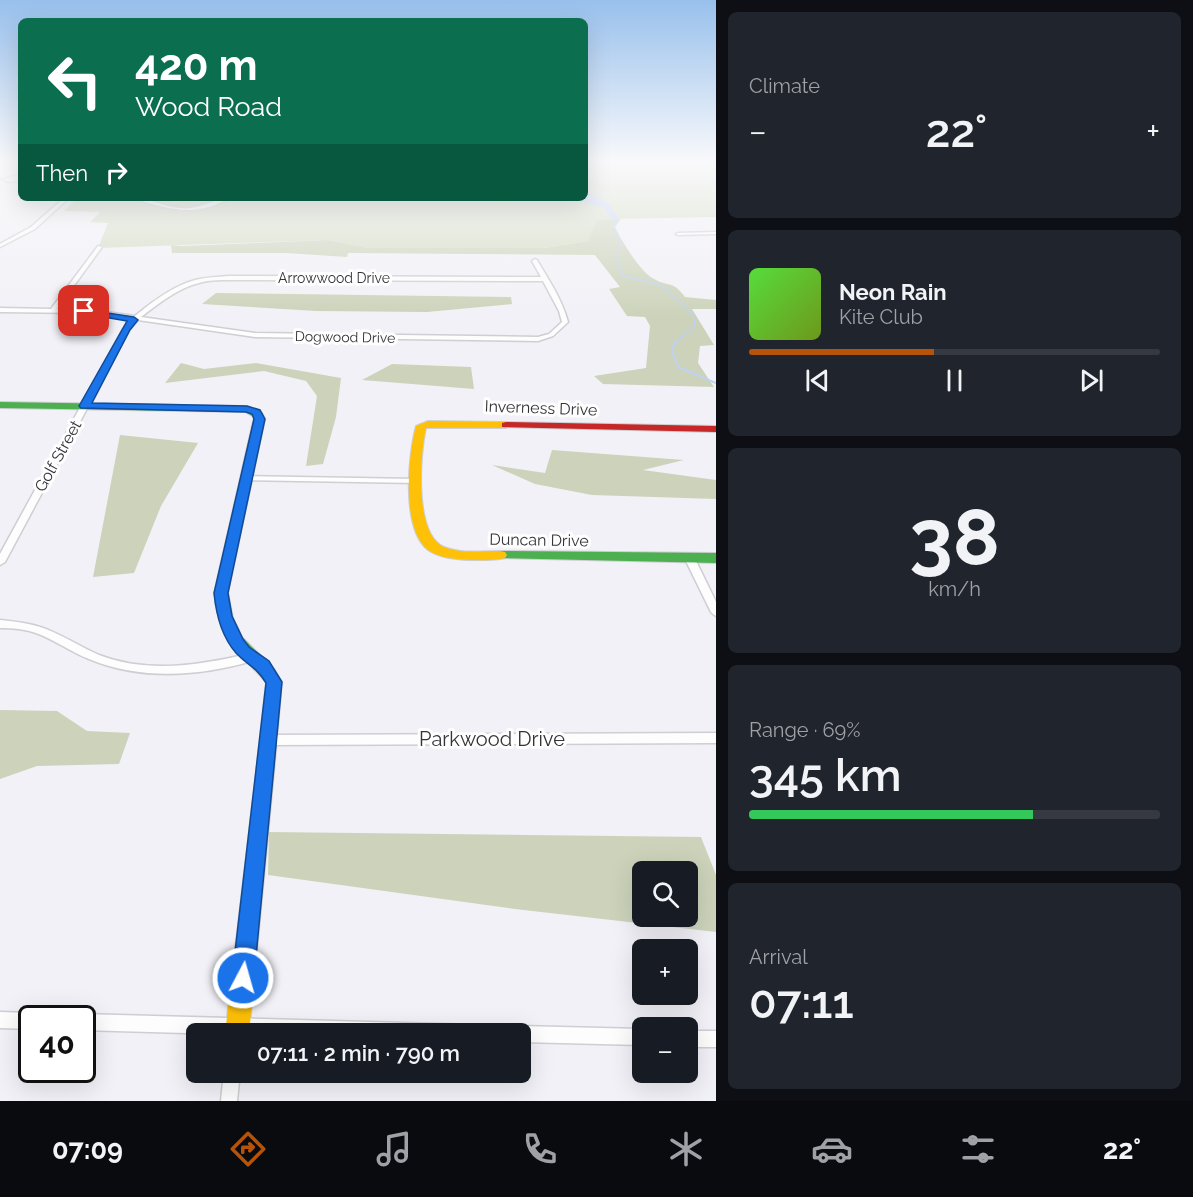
<!DOCTYPE html>
<meta charset="utf-8">
<style>
:root{--surface:#171b24;--page:#20242c;--text:#f1f3f6;--muted:#9ea1a6;--line:#363941;--accent:#b45309}
body{margin:0;font-family:Raleway,sans-serif;background:var(--page);color:var(--text);height:100vh;display:flex;flex-direction:column;font-size:22px;white-space:nowrap}
*{box-sizing:border-box;margin:0}
p{font-size:20px;color:var(--muted)}
.icon{flex:none;width:33px;height:33px;fill:none;stroke:currentColor;stroke-width:2;stroke-linecap:round;stroke-linejoin:round}
.map{position:relative;flex:1;overflow:hidden}
.panel{display:flex;flex-direction:column;gap:12px;padding:12px;background:#0d0f14;width:477px}
.panel>*{flex:none}
.banner{position:absolute;left:18px;top:18px;width:570px;height:183px;border-radius:9px;box-shadow:0 6px 24px #0002;background:#0b6e4f;color:#fff;overflow:hidden}
.buttons{position:absolute;left:632px;top:861px;display:grid;gap:12px}
.buttons a{display:grid;place-items:center;width:66px;height:66px;border-radius:9px;background:var(--surface);box-shadow:0 6px 24px #0002;font-size:30px}
.speed{position:absolute;left:18px;top:1005px;display:flex;gap:12px;font-size:30px;font-weight:700;text-align:center}
.speed>*{display:grid;place-content:center;width:78px;height:78px;border-radius:50%;background:var(--surface);box-shadow:0 6px 24px #0002;line-height:1}
.speed .limit{border:3px solid #111;border-radius:9px;background:#fff;color:#111}
.pin{position:absolute;display:grid;place-items:center;width:51px;height:51px;color:#fff;margin:-26px;border-radius:12px;box-shadow:0 3px 9px #0006}
.me{position:absolute;width:66px;margin:-33px;rotate:6deg;stroke-linejoin:round;filter:drop-shadow(0 0 4px #0008)}
.turn{display:flex;align-items:center;gap:21px;height:126px;padding:0 18px;font-size:27px}
.turn .icon{width:78px;height:78px;stroke-width:2.5}
.turn b{display:block;font-size:42px;line-height:51px}
.then{display:flex;align-items:center;height:57px;padding:0 18px;background:#0003;gap:12px;font-size:22px}
.big{font-size:45px;font-weight:600;line-height:1.1}
.panel .widget{flex:1;display:flex;flex-direction:column;justify-content:center;gap:9px;min-width:0;padding:0 21px;border-radius:9px;background:var(--page)}
.panel .dial{align-items:center;gap:0}
.dial b{font-size:78px;line-height:1}
.song{display:flex;align-items:center;gap:18px}
.cover{width:72px;height:72px;border-radius:9px;background:linear-gradient(135deg,hsl(110 70% 55%),hsl(80 70% 35%))}
.played{height:6px;border-radius:3px;background:linear-gradient(90deg,var(--accent) 45%,var(--line) 45%)}
.keys{display:flex;justify-content:space-around;direction:ltr}
.heat{display:flex;justify-content:space-between;align-items:center;font-size:33px;direction:ltr}
.charge{height:9px;border-radius:4px;background:linear-gradient(90deg,#34c759 69%,var(--line) 0)}
.trip{position:absolute;left:186px;top:1023px;width:345px;height:60px;border-radius:9px;background:var(--surface);box-shadow:0 6px 24px #0002;font-weight:600;line-height:60px;text-align:center}
.tabs{display:flex;height:96px;justify-content:space-around;align-items:center;background:#090b0e;color:var(--muted)}
.tabs .icon{width:42px;height:42px}
.tabs .active{color:var(--accent)}
.tabs b{font-size:27px;color:var(--text)}
main{display:flex;flex:1;min-height:0}
.map>svg:first-child{display:block}
</style>
<main>
<div class="map">
<svg width="716" height="1101" viewBox="0 0 716 1101">
<rect width="100%" height="100%" fill="#f2f1f7"/>
<!-- green -->
<path fill="#d4dcc3" d="M585,163H716V217L612,219L588,241L545,248H369L328,240L98,248L108,223L90,222L100,212L64,211L77,198H585Z"/>
<!-- forest -->
<path fill="#ccd3ba" fill-rule="evenodd" d="M621,219L615,227C621,240 641,273 654,279C671,288 672,280 685,297L716,300V309H692L714,345L700,346L698,363L714,387L603,384L594,376L646,368L650,326L645,317L627,316L609,289L620,287L595,255L348,253L347,257L286,253H172L171,245L181,246L328,240L369,248H545L588,241L597,220Z
M216,293L511,297L512,304L427,312L316,311L202,304Z
M181,363L204,369L256,363L341,378L336,417L323,464L306,466L317,396L306,381L264,371L165,383Z
M392,364L471,367L474,389L362,380Z
M120,435L198,443L161,506L134,573L93,577Z
M552,450L684,460L643,470L716,480V499L592,495L535,484L492,465L545,473Z
M0,710L57,711L87,731L130,733L119,764L37,766L0,779Z
M269,832L701,837L716,875V932L515,909L268,875ZM642,872H687V916H642Z"/>
<!-- water -->
<path fill="#c0d1f3" d="M585,190L612,205L610,207L618,218L616,223L603,207L560,198H585Z"/>
<g fill="none" stroke-linecap="round" stroke-linejoin="round">
<!-- stream-far1 -->
<path stroke="#c0d1f3" stroke-width="1.5" d="M616,223L614,226L621,244L615,255L623,276L661,285L693,314L695,326L676,342"/>
<!-- stream -->
<path stroke="#c0d1f3" stroke-width="2" d="M676,340L672,350L678,367L716,383"/>
<!-- street casing -->
<g stroke="#cfced2" stroke-width="3">
<path id="street" d="M21,175V177L9,179L21,178V180L9,182L2,179Z
M64,198H69L35,229L0,247V244L31,227Z
M133,198C152,198 169,210 189,208C203,207 216,198 230,198C201,214 182,212 151,204C145,202 138,200 133,198Z
M716,232V234L678,235L676,234L678,233Z
M98,246L102,247L57,309H84L135,316C152,302 173,286 195,280C206,277 217,277 228,276L541,277L532,261L535,259L537,260C548,279 562,299 568,322L553,336L538,341L255,337L138,320L129,330L5,562L0,565V554L123,329L132,319L84,313L0,312V308L51,309ZM228,280L543,281L559,311L562,322L549,334L538,337L255,333L141,317C158,304 178,288 199,283C208,280 218,280 228,280Z
M243,476L416,479L420,481L416,483L246,480L242,478Z
M690,556L695,559L716,602V616L713,614L711,612L685,559Z
M0,620C19,622 36,624 53,632C69,639 83,648 99,655C148,674 202,665 252,653L256,654L257,657L256,660C202,676 142,681 89,659C71,652 55,640 36,633C25,629 12,628 0,628Z
M716,733V743L269,745L265,743L263,740L265,737L269,735Z
M0,1012L32,1013L37,1016L39,1018H32V1029L0,1028Z
M82,1014L512,1026L516,1028L520,1026L642,1029V1045L520,1042V1034H219L82,1030V1018H76L77,1017Z
M687,1031H716V1047H687Z
M224,1072H240L237,1101H221Z"/>
</g>
<!-- fast casing -->
<g stroke="#cfced2" stroke-width="2">
<path id="fast" d="M0,402L247,406L262,413L265,419L228,593L233,618L242,637L274,669L282,682L274,772L271,778L265,780L259,778L256,772L266,682L231,645L221,626L214,593L254,417L245,412L0,408Z
M500,551L716,553V563L495,558L493,555L495,552Z"/>
</g>
<!-- slow casing -->
<g stroke="#cfced2" stroke-width="2">
<path id="slow" d="M428,421L506,422L511,425L506,428H426C420,455 414,534 444,547C461,554 482,551 500,551L505,552L507,555L505,558C494,561 480,560 468,560C455,559 439,558 428,550C401,529 408,455 416,426Z
M265,764L271,766L274,772L249,1034H225L256,772L259,766Z"/>
</g>
<!-- jam casing -->
<g stroke="#cfced2" stroke-width="2">
<path id="jam" d="M506,422L716,426V432L502,427V423Z"/>
</g>
<!-- street -->
<use href="#street" fill="#fdfdfe" fill-rule="evenodd"/>
<!-- fast -->
<use href="#fast" fill="#4caf50" fill-rule="evenodd"/>
<!-- slow -->
<use href="#slow" fill="#ffc107" fill-rule="evenodd"/>
<!-- jam -->
<use href="#jam" fill="#c62828" fill-rule="evenodd"/>
</g>
<!-- sky -->
<linearGradient id="sky" x2="0" y2="1"><stop stop-color="#98c0ec"/><stop offset="0.51" stop-color="#f9f9fb"/><stop offset="1" stop-color="#f9f9fb" stop-opacity="0"/></linearGradient>
<rect width="716" height="317" fill="url(#sky)"/>
<!-- route -->
<path fill="#1a73e8" stroke="#114b97" stroke-width="1.5" d="M81,309L134,317L138,320L130,330L92,403L247,406L260,410L265,419L228,593L232,616L243,639L249,647L269,661L282,682L254,978L251,986L243,989L235,986L232,978L266,683C256,666 248,666 236,653C222,637 216,614 214,593L254,419L252,414L246,412L81,408L79,406L127,321L81,313Z"/>
<g text-anchor="middle" dominant-baseline="central" stroke-width="6" stroke-linejoin="round" paint-order="stroke">
<!-- far-street labels -->
<g font-size="14" fill="#343337" stroke="#fefefe">
<text x="334" y="278">Arrowwood Drive</text>
<text transform="translate(345 337) rotate(1)">Dogwood Drive</text>
</g>
<!-- street labels -->
<g font-size="16" fill="#343337" stroke="#fefefe">
<text transform="translate(541 408) rotate(2)">Inverness Drive</text>
<text transform="translate(58 456) rotate(-61)">Golf Street</text>
<text transform="translate(539 540) rotate(1)">Duncan Drive</text>
</g>
<!-- near-street labels -->
<g font-size="20" fill="#343337" stroke="#fefefe">
<text x="492" y="739">Parkwood Drive</text>
</g>
</g>
</svg>
<div class="buttons">
<a><svg class="icon" aria-label="search" viewBox="0 0 24 24"><circle cx="10" cy="10" r="6"/><path d="M15 15l6 6"/></svg></a>
<a>+</a>
<a>−</a>
</div>
<div class="speed"><div class="limit">40</div></div>
<div class="pin" style="left:84px;top:311px;background:#d93025"><svg class="icon" aria-label="arrive" viewBox="0 0 24 24"><path d="M6 21V4h12l-3 4 3 4H6"/></svg></div>
<svg class="me" style="left:243px;top:978px" viewBox="-20 -20 40 40"><circle r="17" fill="#1a73e8" stroke="#fff" stroke-width="3"/><path d="M0-11L8 9 0 5-8 9z" fill="#fff"/></svg>
<div class="trip">07:11 · 2 min · 790 m</div>
<div class="banner">
<div class="turn"><svg class="icon" aria-label="left" viewBox="0 0 24 24"><path d="M17 20v-9H6M10 6l-5 5 5 5"/></svg><div><b>420 m</b>Wood Road</div></div>
<div class="then">Then<svg class="icon" aria-label="right" viewBox="0 0 24 24"><path d="M7 20v-9h11M14 6l5 5-5 5"/></svg></div>
</div>
</div>
<section class="panel">
<div class="widget"><p>Climate</p>
<div class="heat"><a>−</a><b class="big">22°</b><a>+</a></div>
</div>
<div class="widget">
<div class="song"><i class="cover"></i><div><b>Neon Rain</b><p>Kite Club</p></div></div>
<div class="played"></div>
<div class="keys"><svg class="icon" aria-label="previous" viewBox="0 0 24 24"><path d="M18 5L8 12l10 7zM5 5v14"/></svg><svg class="icon" aria-label="pause" viewBox="0 0 24 24"><path d="M8 5v14M16 5v14"/></svg><svg class="icon" aria-label="next" viewBox="0 0 24 24"><path d="M6 5l10 7-10 7zM19 5v14"/></svg></div>
</div>
<div class="widget dial"><b>38</b><p>km/h</p></div>
<div class="widget"><p>Range · 69%</p><b class="big">345 km</b><div class="charge"></div></div>
<div class="widget"><p>Arrival</p><b class="big">07:11</b></div>
</section>
</main>
<nav class="tabs">
<b>07:09</b>
<svg class="icon active" aria-label="directions" viewBox="0 0 24 24"><path d="M12 3l9 9-9 9-9-9zM9 14v-3h6M13 9l2 2-2 2"/></svg>
<svg class="icon" aria-label="music" viewBox="0 0 24 24"><path d="M9 18V5l10-2v13"/><circle cx="6" cy="18" r="3"/><circle cx="16" cy="16" r="3"/></svg>
<svg class="icon" aria-label="phone" viewBox="0 0 24 24"><path d="M5 4h4l2 5-3 2q2 4 5 5l2-3 5 2v4C11 20 4 13 5 4z"/></svg>
<svg class="icon" aria-label="climate" viewBox="0 0 24 24"><path d="M12 3v18M4 7l16 10M4 17L20 7"/></svg>
<svg class="icon" aria-label="car" viewBox="0 0 24 24"><path d="M5 17H2v-5l4-1 3-4h7l3 4 3 1v5h-3M9 17h6M6 11h13"/><circle cx="7" cy="17" r="2"/><circle cx="17" cy="17" r="2"/></svg>
<svg class="icon" aria-label="filters" viewBox="0 0 24 24"><path d="M4 7h16M4 17h16"/><circle cx="9" cy="7" r="2"/><circle cx="15" cy="17" r="2"/></svg>
<b>22°</b>
</nav>
